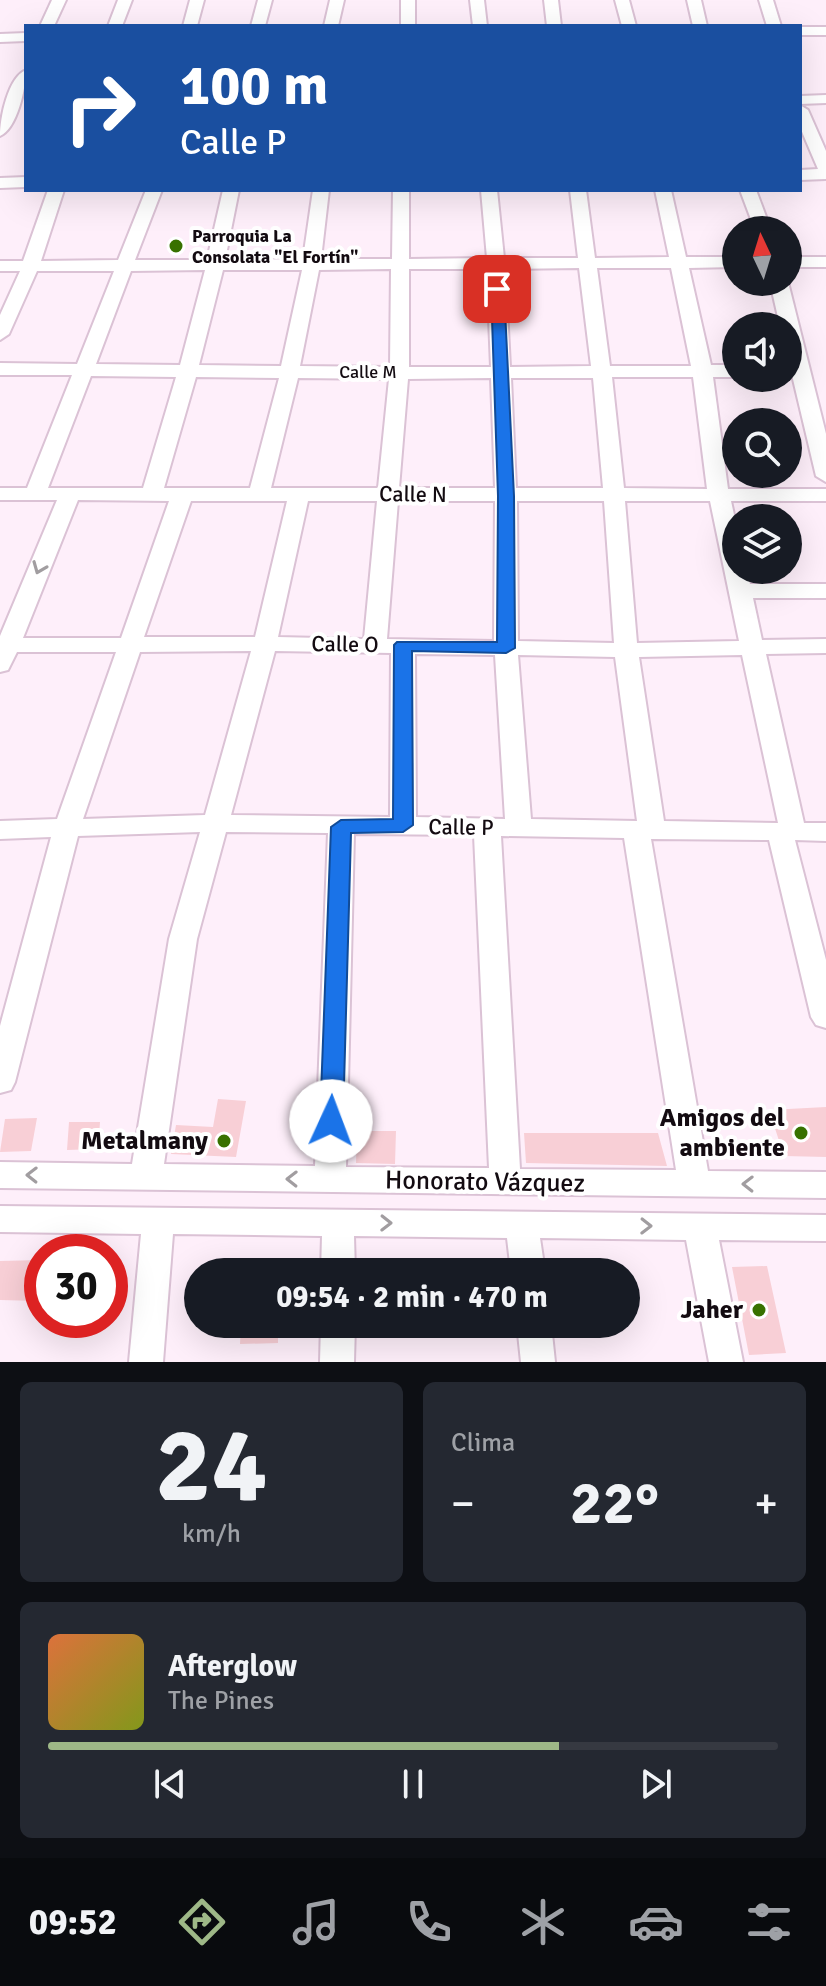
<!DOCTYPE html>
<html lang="es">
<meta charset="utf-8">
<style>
:root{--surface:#171b24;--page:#242831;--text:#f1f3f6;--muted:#9ea1a6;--line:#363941;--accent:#9eb887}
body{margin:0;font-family:Signika,sans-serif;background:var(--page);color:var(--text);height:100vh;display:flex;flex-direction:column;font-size:30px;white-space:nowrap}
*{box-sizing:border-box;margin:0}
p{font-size:26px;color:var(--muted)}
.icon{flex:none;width:44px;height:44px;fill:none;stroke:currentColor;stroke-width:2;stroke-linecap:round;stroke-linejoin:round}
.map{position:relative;height:1362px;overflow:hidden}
.sheet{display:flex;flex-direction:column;gap:20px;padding:20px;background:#0d0f14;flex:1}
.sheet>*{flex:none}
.hud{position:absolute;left:24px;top:24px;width:778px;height:168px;border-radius:0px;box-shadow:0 8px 32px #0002;background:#1a4fa0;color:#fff;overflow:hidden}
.needle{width:52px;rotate:356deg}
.fabs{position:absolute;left:722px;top:216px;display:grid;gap:16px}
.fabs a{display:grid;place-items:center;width:80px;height:80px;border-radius:50%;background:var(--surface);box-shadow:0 8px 32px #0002;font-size:40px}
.speed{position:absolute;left:24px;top:1234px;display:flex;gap:16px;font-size:40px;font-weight:700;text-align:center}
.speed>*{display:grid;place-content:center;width:104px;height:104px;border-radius:50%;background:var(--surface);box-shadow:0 8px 32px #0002;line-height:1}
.speed .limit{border:12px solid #d22;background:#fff;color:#111}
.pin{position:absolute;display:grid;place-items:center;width:68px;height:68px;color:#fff;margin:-34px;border-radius:16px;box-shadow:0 4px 12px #0006}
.me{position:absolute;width:88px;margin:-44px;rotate:2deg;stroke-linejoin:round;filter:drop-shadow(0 0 6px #0008)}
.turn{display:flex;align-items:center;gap:28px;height:168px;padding:0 24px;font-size:36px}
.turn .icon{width:104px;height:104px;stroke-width:2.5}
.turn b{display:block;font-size:56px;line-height:68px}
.big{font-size:60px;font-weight:800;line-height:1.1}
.sheet .tile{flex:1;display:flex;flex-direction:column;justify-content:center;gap:12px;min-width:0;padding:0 28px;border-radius:12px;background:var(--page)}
.sheet .dial{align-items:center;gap:0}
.dial b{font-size:104px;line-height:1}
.song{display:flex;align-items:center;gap:24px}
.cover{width:96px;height:96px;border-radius:12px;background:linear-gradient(135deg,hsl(20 70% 55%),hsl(70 70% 35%))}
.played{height:8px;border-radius:4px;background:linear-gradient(90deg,var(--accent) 70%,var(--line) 70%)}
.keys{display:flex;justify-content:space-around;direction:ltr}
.heat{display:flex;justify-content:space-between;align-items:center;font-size:44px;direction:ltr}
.sheet .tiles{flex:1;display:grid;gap:20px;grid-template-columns:1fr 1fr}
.tile:last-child{grid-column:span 2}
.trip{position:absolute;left:184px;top:1258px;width:456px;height:80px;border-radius:40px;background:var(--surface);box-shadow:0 8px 32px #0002;font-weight:800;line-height:80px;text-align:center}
.dock{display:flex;height:128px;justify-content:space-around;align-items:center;background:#090b0e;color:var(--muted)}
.dock .icon{width:56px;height:56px}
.dock .active{color:var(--accent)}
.dock b{font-size:36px;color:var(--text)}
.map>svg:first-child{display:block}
</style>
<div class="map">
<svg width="826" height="1362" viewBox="0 0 826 1362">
<rect width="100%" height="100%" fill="#feeffa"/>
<!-- building -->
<path fill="#f8cfd6" d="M218,1099L246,1101L236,1157L171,1154L176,1125L213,1127Z
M826,1107V1157L784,1156L769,1110Z
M37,1118L31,1151L0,1152L5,1119Z
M69,1122H100L98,1149L67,1150Z
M357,1131H396L395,1164L356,1163Z
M524,1133H658L667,1166L526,1163Z
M42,1260L39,1301L0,1300V1261Z
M767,1266L786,1353L749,1355L732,1267Z
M241,1324H278V1343L240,1344Z"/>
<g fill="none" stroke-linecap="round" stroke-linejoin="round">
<!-- minor casing -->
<g stroke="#dbc2d5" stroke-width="4">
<path id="minor" d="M52,0H66L54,26H40Z
M118,0H132L122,26H108Z
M190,0H204L197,26H183Z
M258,0H272L265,26H251Z
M330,0H344L338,26H324Z
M401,0H415V26H401Z
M470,0H484L487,26H473Z
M544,0H558L561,26H547Z
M615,0H629L636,26H622Z
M687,0H701L707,26H693Z
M759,0H773L781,26H767Z
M800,27H826V35H800Z
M26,33V41L0,42V34Z
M26,70C26,87 17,129 0,136C0,118 8,77 26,70Z
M826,95V103L800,104V96Z
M800,105L808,110L826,151V179L800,180V170L818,169L800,127Z
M26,177V187L0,188V178Z
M48,190H64L41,261L118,260L146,190H162L135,260H207L223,190H239L225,260L303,259L313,190H329L321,259H392L393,190H409V259L487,258L481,190H497L504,258H578L570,190H586L595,258L669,257L655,190H671L686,257H736V267L689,268L711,365H736V377H713L728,489H826V501H731L736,524V570H746L750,584H826V598H753L762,640L826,639V653L766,654L804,823H826V841L795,840L826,960V1028L816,1025L811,1017L769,840L651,839L708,1171L826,1172V1198L0,1188V1162L132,1164L169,939L200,832L78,836L15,1082L11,1090L0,1093V1026L51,837L0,839V821L57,819L116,652H17L8,670L0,672V636L57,500H0V488H27L72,375H0V363L77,364L114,271H37L9,334L0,340V315L20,271H0V261H23ZM579,268L591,366L510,367L505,269ZM597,268H671L691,366H610ZM391,269L390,367L300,366L319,270ZM409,269H487L491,367H409ZM205,270L180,365L96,364L131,271ZM223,270H302L281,366L199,365ZM91,376L176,377L143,488H48ZM196,377L279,378L250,488H164ZM612,377H693L707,489L624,488ZM298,378L389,379L378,488H271ZM491,378L495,488H399L408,379ZM511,378H593L603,488H516ZM78,500L169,501L121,638H23ZM191,501H287L255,637H144ZM308,501H377L364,639L278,637ZM398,501H495L494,641L387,639ZM517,501H604L614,643L518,641ZM625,501H710L739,641L637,643ZM251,651L205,815L83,819L140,652ZM275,651L391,653L390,817L231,815ZM415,654L495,655L505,819L416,817ZM518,655L615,657L637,821L531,819ZM742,655L778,823L664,821L639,657ZM226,832L328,833L315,1166L164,1164L197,939ZM354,834L474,835L489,1168L346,1167ZM501,836L624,838L676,1170L520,1169Z
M740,190H756L771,230H755Z
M788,257H826V267H788Z
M770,282H788L826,434V482L816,476L788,358V326H780Z
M0,1206L826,1215V1241L719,1240L743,1362H709L686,1240L540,1238L545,1272H511L507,1238L354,1236L355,1272H321L322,1236L173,1234L163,1362H129L141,1234L0,1232Z
M321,1324H355L354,1362H320Z
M517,1324H551L555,1362H521Z"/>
</g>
<!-- minor -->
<use href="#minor" fill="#fff" fill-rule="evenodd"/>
</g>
<!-- one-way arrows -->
<defs><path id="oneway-chevron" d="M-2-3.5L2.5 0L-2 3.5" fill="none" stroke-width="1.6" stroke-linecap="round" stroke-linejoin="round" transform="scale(2)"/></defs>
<g stroke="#a19da0">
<use href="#oneway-chevron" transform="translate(39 568) rotate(112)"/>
<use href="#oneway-chevron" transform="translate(32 1175) rotate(-179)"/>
<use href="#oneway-chevron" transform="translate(292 1179) rotate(-179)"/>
<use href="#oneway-chevron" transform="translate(748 1184) rotate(-179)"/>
<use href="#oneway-chevron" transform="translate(386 1223) rotate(1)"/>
<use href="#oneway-chevron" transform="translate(646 1226) rotate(1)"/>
</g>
<!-- route -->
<path fill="#1a73e8" stroke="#114b97" stroke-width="2" d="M497,285L504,289L514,496L515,648L506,653L412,651L413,825L403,832L351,833L343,1121L340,1128L331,1130L323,1128L320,1121L331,827L341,820L393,819L394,645L397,642H497L498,496L491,289Z"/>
<!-- markers -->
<g fill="#387100" stroke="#fff" stroke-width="3">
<circle cx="176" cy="246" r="8"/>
<circle cx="801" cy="1133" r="8"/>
<circle cx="224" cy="1141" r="8"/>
<circle cx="759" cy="1310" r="8"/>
</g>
<g text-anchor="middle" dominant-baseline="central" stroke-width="8" stroke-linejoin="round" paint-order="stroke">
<!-- far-poi labels -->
<g font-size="18" font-weight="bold" fill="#130b11" stroke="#fff" text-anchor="start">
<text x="192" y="236">Parroquia La<tspan x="192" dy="21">Consolata "El Fortín"</tspan></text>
</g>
<!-- far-street labels -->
<g font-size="18" fill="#130b11" stroke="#fff">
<text x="368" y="372">Calle M</text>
</g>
<!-- street labels -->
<g font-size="22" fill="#130b11" stroke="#fff">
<text transform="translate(413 494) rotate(1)">Calle N</text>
<text transform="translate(345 644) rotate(1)">Calle O</text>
<text transform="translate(461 827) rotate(1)">Calle P</text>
</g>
<!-- near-poi labels -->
<g font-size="26" font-weight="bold" fill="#130b11" stroke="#fff" text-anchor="end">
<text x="785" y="1118">Amigos del<tspan x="785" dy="30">ambiente</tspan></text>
<text x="208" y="1141">Metalmany</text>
<text x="743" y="1310">Jaher</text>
</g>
<!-- near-street labels -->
<g font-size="26" fill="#130b11" stroke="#fff">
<text transform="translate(485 1182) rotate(1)">Honorato Vázquez</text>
</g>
</g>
</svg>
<div class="fabs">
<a><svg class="needle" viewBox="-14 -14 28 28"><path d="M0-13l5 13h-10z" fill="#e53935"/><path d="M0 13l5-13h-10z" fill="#9ea1a6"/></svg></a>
<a><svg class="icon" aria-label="sound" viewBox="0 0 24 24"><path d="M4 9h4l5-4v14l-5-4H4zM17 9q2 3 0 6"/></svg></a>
<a><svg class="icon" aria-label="search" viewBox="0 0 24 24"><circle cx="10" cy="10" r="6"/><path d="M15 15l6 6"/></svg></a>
<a><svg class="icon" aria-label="layers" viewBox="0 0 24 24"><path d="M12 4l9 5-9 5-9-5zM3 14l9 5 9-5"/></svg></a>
</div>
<div class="speed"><div class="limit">30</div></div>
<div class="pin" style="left:497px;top:289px;background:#d93025"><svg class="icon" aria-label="arrive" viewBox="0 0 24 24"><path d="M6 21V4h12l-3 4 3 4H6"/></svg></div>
<svg class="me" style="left:331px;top:1121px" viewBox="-20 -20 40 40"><circle r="19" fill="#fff"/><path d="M0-13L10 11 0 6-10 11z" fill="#1a73e8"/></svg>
<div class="trip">09:54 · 2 min · 470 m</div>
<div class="hud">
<div class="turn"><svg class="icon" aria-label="right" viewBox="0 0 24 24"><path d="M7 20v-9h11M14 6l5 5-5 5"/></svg><div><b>100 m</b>Calle P</div></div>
</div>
</div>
<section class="sheet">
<div class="tiles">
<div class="tile dial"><b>24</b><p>km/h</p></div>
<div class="tile"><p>Clima</p>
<div class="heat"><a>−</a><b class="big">22°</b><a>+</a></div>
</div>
<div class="tile">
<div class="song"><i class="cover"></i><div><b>Afterglow</b><p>The Pines</p></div></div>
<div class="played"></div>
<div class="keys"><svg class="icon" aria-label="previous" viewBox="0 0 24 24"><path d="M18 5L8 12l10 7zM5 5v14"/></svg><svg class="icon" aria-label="pause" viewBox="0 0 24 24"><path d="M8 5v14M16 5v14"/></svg><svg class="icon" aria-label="next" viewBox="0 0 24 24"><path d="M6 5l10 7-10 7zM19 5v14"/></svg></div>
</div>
</div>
</section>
<nav class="dock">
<b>09:52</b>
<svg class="icon active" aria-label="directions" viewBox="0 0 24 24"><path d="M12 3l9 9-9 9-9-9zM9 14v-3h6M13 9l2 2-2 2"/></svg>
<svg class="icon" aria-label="music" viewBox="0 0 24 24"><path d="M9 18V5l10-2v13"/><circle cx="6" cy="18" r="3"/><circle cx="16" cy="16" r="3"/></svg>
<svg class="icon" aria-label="phone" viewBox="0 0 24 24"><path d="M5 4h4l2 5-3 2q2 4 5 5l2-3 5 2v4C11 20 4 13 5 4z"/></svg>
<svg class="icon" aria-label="climate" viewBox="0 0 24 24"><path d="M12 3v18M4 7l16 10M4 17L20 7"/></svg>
<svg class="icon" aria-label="car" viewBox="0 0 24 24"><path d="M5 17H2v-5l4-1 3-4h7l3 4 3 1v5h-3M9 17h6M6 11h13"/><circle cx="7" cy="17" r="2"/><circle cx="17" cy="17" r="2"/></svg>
<svg class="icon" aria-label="filters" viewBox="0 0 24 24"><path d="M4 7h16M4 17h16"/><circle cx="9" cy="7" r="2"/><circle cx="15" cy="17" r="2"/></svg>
</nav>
